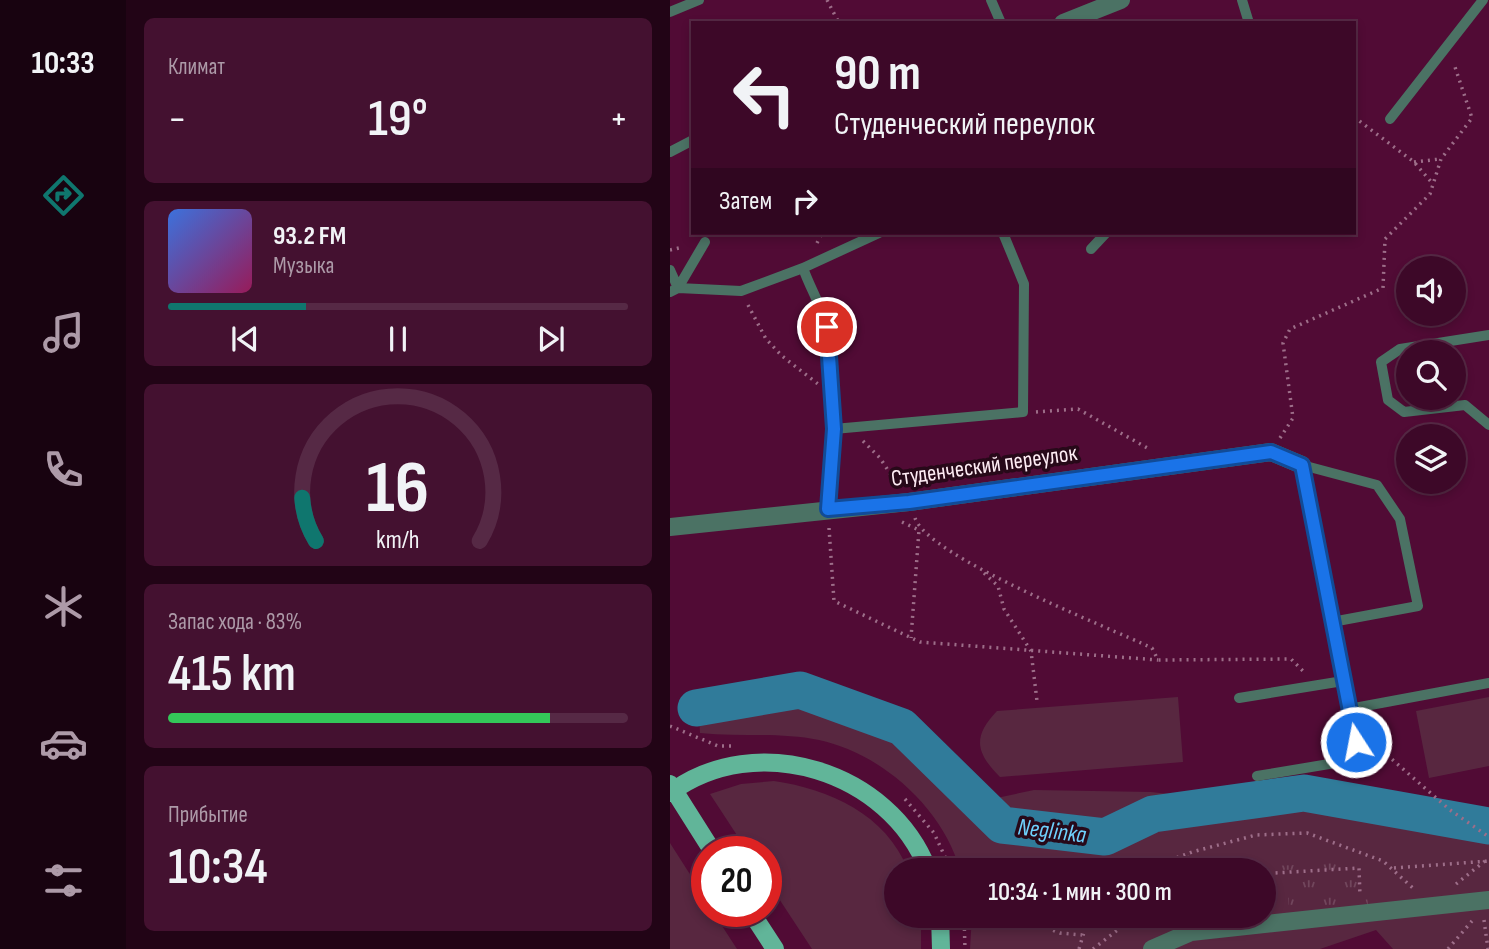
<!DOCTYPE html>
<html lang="ru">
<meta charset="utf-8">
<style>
:root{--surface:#3d0828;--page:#441130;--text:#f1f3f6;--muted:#ad9aa8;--line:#562945;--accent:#0f766e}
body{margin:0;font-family:"Sofia Sans Condensed",sans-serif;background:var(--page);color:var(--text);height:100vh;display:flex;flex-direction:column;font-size:26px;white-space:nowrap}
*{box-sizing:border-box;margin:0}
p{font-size:23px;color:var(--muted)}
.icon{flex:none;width:38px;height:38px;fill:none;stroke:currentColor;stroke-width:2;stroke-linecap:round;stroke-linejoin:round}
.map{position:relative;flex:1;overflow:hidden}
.panel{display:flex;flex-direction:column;gap:18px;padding:18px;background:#220416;width:544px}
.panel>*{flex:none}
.banner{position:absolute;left:21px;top:21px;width:665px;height:214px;border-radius:0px;box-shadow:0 4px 10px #0003,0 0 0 2px var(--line);background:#3d0828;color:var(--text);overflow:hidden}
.tools{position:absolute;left:726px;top:256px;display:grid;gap:14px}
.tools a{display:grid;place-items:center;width:70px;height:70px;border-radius:50%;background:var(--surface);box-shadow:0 4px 10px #0003,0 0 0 2px var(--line);font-size:35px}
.speed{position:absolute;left:21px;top:836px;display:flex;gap:14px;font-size:35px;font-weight:700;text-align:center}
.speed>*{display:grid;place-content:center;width:91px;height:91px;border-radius:50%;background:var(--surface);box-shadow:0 4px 10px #0003,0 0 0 2px var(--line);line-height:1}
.speed .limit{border:10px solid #d22;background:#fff;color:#111}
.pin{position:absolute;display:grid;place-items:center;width:60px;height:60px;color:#fff;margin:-30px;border:4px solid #fff;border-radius:50%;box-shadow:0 2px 7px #0007}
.me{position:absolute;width:77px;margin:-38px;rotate:349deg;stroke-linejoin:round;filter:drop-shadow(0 0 5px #0008)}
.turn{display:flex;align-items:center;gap:24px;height:147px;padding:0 28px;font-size:32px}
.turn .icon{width:91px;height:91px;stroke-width:2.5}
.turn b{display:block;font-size:49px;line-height:60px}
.then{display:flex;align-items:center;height:66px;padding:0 28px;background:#0003;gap:14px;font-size:26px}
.big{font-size:52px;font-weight:600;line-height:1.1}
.panel .widget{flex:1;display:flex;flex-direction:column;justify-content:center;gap:10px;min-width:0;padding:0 24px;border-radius:10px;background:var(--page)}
.panel .dial{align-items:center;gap:0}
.dial svg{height:182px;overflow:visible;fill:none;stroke:var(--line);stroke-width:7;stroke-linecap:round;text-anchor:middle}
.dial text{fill:var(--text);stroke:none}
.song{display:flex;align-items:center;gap:21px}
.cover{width:84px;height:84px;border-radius:10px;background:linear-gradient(135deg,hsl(220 70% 55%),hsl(330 70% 35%))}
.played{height:7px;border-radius:4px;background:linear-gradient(90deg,var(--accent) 30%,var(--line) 30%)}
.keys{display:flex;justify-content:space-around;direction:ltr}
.heat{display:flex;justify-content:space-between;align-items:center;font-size:38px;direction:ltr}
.charge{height:10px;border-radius:5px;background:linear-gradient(90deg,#34c759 83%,var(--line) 0)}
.trip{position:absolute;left:214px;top:858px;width:392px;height:70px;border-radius:35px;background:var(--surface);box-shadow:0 4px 10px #0003,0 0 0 2px var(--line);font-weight:600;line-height:70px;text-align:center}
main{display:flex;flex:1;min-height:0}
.menu{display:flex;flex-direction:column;width:126px;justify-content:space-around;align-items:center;background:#180310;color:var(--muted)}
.menu .icon{width:49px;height:49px}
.menu .selected{color:var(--accent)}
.menu b{font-size:32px;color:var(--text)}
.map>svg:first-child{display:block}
</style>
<main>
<nav class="menu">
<b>10:33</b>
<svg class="icon selected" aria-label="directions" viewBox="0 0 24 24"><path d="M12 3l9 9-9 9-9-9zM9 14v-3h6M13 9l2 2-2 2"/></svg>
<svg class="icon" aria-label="music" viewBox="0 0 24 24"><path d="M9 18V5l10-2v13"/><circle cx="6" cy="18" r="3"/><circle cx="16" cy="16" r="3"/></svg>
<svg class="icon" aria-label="phone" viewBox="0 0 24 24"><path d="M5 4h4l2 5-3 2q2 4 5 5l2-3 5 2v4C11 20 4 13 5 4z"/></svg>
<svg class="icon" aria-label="climate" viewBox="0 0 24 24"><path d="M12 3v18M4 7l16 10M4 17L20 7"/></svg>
<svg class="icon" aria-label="car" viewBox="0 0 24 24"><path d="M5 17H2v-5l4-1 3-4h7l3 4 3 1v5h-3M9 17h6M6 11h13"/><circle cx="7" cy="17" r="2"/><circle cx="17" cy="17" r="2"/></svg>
<svg class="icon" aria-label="filters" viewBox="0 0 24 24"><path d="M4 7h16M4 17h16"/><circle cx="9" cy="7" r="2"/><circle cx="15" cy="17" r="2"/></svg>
</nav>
<section class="panel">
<div class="widget"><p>Климат</p>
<div class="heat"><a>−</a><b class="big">19°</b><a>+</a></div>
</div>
<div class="widget">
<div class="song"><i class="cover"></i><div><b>93.2 FM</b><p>Музыка</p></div></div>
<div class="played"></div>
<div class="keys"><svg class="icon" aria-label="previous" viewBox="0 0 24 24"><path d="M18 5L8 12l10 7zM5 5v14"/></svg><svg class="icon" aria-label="pause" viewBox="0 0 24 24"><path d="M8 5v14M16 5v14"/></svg><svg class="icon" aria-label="next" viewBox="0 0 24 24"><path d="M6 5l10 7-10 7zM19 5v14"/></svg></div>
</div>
<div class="widget dial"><svg viewBox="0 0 100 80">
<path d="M14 69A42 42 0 1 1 86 69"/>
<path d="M14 69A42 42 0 0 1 8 50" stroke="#0f766e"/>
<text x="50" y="56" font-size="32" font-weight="700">16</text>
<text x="50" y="72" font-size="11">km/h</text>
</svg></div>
<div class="widget"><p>Запас хода · 83%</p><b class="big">415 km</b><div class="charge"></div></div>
<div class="widget"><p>Прибытие</p><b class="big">10:34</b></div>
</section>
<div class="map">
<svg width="819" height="949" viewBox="0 0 819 949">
<defs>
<pattern id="park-tufts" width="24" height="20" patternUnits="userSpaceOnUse" patternTransform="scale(1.75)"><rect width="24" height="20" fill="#582740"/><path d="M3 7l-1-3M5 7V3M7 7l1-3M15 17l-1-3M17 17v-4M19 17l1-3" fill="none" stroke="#71465c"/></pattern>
</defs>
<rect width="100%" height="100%" fill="#510b35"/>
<!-- grass -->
<path fill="#582740" d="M125,697L198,722L322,799L364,790L481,792L543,799L594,792L642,790L706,796L724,823L813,832L819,835V949H723L706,930L650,949H300L302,915H593V870H290C273,808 211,753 149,740C110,732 69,737 30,733L29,714Z
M508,697L513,762L330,777C306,753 302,737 327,711Z
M819,697V766L759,778L746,711Z
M104,781C159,789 216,814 238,870H226V915H251V949H142L96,879V852H78L40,794L71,784Z
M0,843L37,901V912H43L67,949H0Z"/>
<!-- park -->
<path fill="url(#park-tufts)" d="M585,855L603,866L695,862L698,907L619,912L617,883H605L593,898V870H562L571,859Z"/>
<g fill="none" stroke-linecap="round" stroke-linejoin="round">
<!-- river -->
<path stroke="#307b9a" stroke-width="37" d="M26,708L130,690L232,727L332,825L435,837L483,814L634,793L819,826"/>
<!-- path -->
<path stroke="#9d6e89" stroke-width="3.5" stroke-dasharray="2 5" stroke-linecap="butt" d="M157,0L169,23
M684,117L744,162L763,184
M744,162L770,159
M147,243L152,233
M0,250L13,247
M78,305L96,339L112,356L148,384
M366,412L408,409L481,450
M610,438L623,418L613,343L620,329L713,288L715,239L760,194L771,159L802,118L784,64
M193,441L210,458L227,484
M245,518C258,557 438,627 482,648L488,660L621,659L635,673
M232,522L249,530L241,638
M159,528L164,601L250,642L488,660
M314,573L328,586L334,609L361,651L367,701
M0,726L48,746H63
M701,741L780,810L819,837
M235,799L264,833L281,870
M724,868L819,861
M474,870L522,852L586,835L637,833L713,861L744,889
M511,870L521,854
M786,884L815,861
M593,889L604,873L689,868L690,896
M294,915L295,949
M344,915L390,933L412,935
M814,920L818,949
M409,949L419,915
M423,949L467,915
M778,949L802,921"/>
<!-- lane -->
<path stroke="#4b7264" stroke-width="10" d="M321,0L331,23
M572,0L579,23
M0,12L29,0
M720,119L813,0
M0,152L23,140
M421,249L436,233
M133,268C140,288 153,309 157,329C169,388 162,450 158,510
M0,270L8,288L71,291L133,268L209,233
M0,292L8,288L35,242
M819,335L730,349L711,362L718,400L734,412L795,405L819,425
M164,429L353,412L354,284L333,233
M662,622L748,606L730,519L707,485L632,465L679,709L819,683
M569,698L673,681
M587,776L689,759L679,709"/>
<!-- street -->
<path stroke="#4b7264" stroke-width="18" d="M393,23L451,0
M0,527L239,502L601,452L632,465
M482,949L521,932L819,900"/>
<!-- primary -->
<path stroke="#61b599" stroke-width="18" d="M0,784L43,852
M0,793C86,729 220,771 258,870
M81,912L105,949
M270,915L271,949"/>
</g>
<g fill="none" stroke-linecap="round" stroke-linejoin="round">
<!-- route casing -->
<g stroke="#114b97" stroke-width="18">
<path id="route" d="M157,327L164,429L158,509L239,502L601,452L632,465L686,742"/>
</g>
<!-- route -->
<use href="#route" stroke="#1a73e8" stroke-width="12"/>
</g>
<g text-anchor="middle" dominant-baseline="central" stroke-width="7" stroke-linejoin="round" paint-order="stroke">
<!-- street labels -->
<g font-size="23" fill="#feecf4" stroke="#270919">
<text transform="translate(314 466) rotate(-8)">Студенческий переулок</text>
</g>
<!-- water labels -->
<g font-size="24" font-style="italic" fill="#6fd1fd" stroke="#270919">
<text transform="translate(382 831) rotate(7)">Neglinka</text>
</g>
</g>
</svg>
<div class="tools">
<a><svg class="icon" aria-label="sound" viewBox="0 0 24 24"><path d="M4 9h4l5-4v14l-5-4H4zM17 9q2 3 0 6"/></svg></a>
<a><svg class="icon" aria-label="search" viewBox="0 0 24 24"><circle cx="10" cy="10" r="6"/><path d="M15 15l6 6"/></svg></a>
<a><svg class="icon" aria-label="layers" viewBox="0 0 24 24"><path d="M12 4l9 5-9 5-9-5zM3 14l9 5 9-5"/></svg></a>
</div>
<div class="speed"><div class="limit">20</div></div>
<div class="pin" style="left:157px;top:327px;background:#d93025"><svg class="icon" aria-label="arrive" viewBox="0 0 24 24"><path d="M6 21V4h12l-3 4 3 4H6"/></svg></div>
<svg class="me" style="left:686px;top:742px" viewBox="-20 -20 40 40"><circle r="17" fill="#1a73e8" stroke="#fff" stroke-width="3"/><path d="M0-11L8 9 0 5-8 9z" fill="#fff"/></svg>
<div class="trip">10:34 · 1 мин · 300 m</div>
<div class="banner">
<div class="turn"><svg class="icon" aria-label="left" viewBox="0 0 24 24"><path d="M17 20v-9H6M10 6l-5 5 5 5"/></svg><div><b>90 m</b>Студенческий переулок</div></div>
<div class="then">Затем<svg class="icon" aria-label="right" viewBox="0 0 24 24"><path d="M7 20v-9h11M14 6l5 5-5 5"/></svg></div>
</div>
</div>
</main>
